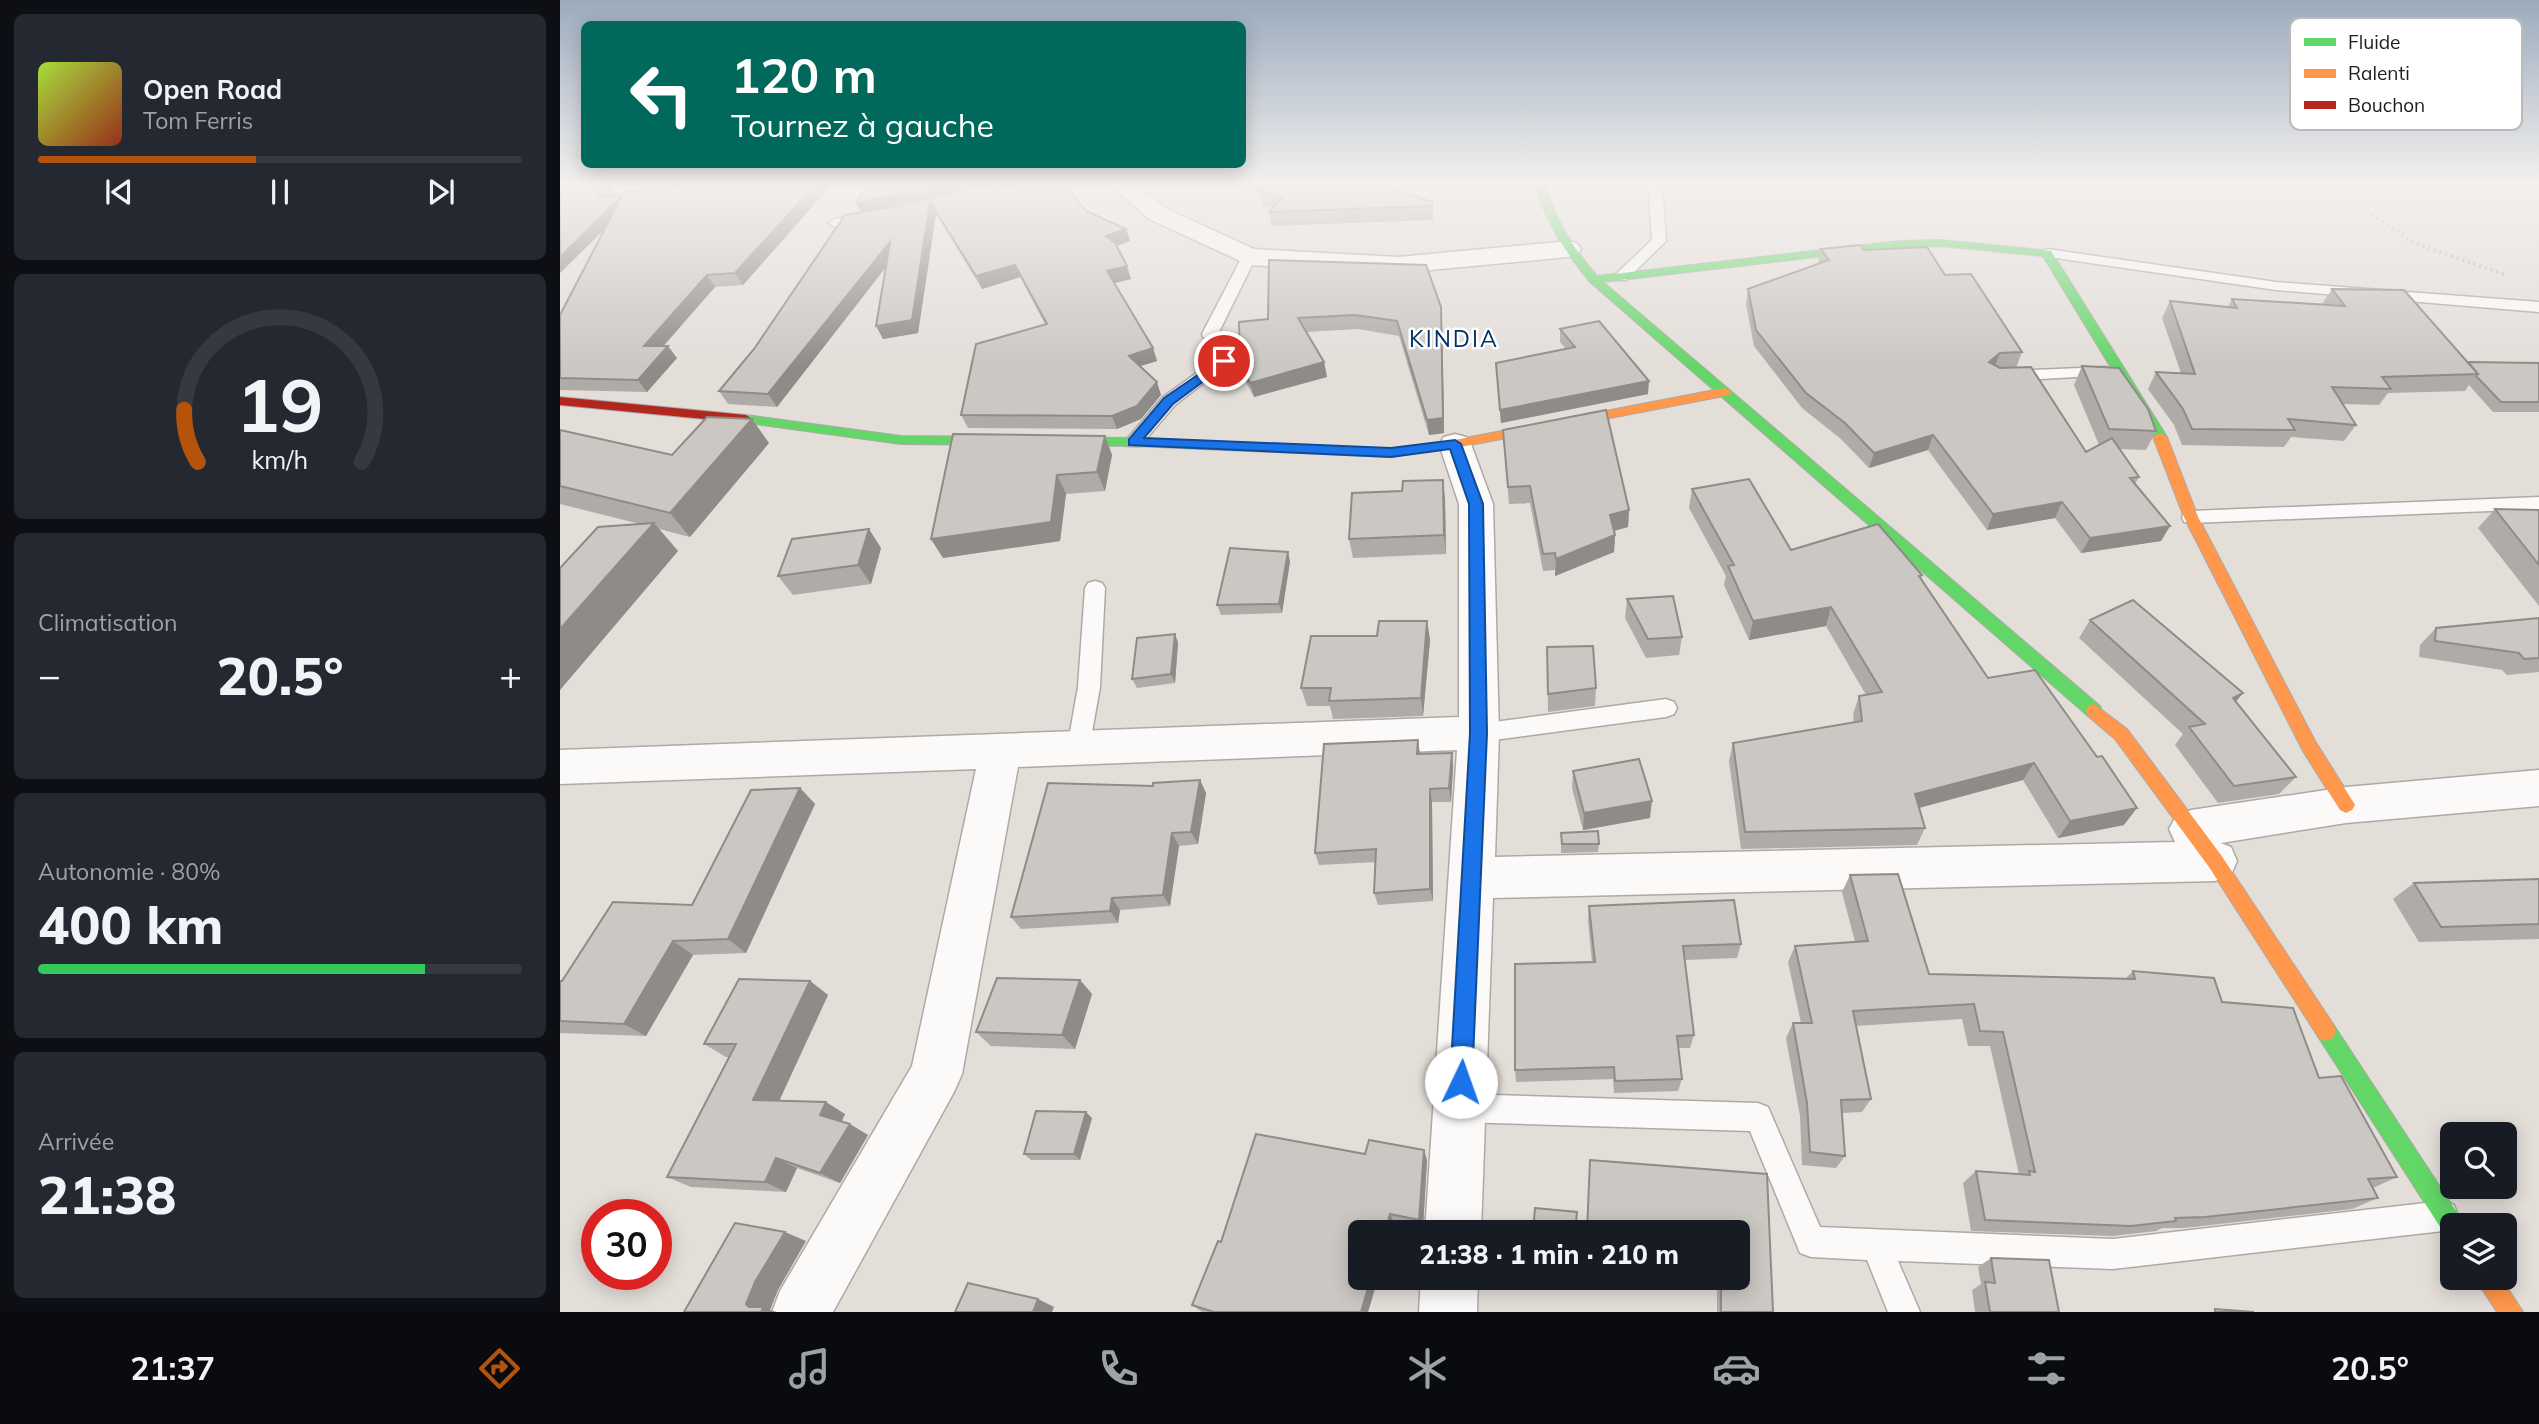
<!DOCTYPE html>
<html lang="fr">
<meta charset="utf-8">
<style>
:root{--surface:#171b24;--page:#242831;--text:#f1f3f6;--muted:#9ea1a6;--line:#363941;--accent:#b45309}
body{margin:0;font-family:Mulish,sans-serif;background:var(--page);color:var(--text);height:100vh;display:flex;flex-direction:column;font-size:26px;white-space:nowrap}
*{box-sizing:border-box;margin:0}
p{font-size:23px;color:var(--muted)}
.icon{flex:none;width:38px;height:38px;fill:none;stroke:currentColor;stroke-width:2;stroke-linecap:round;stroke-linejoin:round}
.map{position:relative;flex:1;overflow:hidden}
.sheet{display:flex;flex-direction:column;gap:14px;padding:14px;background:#0d0f14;width:560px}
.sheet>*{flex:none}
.guide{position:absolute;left:21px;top:21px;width:665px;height:147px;border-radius:10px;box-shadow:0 4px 18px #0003;background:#00695c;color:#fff;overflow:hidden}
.tools{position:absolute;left:1880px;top:1122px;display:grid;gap:14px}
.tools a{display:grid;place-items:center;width:77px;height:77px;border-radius:10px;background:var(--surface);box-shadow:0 4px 18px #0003;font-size:35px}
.speed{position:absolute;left:21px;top:1199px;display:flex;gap:14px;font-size:35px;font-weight:700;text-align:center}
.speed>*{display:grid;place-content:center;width:91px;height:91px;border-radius:50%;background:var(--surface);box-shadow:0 4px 18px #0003;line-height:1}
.speed .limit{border:10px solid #d22;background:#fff;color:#111}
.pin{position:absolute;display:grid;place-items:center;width:60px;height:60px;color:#fff;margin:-30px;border:4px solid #fff;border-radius:50%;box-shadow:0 2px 7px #0007}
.me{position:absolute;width:77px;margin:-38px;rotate:3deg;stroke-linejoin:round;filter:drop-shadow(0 0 5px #0008)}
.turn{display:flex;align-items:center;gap:24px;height:147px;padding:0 35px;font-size:32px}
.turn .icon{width:91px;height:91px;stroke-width:2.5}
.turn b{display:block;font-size:49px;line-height:60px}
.big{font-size:52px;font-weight:800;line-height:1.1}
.sheet .card{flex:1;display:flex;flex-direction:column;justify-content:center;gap:10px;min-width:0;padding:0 24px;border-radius:10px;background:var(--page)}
.sheet .dial{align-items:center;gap:0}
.dial svg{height:182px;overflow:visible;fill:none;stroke:var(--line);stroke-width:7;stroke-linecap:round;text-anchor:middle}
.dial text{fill:var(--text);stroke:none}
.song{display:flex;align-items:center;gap:21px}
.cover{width:84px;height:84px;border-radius:10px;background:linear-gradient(135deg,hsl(80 70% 55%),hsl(10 70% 35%))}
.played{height:7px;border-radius:4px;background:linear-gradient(90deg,var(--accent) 45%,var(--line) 45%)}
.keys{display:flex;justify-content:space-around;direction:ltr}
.heat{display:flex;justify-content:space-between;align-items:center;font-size:38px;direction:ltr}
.charge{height:10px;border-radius:5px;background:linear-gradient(90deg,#34c759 80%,var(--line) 0)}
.trip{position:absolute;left:788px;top:1220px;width:402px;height:70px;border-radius:10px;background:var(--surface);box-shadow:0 4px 18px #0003;font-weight:800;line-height:70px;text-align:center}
.dock{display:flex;height:112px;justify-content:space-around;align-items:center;background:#090b0e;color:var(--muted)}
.dock .icon{width:49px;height:49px}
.dock .active{color:var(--accent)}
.dock b{font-size:32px;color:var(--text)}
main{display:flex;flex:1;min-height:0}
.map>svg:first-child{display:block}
</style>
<main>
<section class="sheet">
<div class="card">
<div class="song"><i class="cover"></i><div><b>Open Road</b><p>Tom Ferris</p></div></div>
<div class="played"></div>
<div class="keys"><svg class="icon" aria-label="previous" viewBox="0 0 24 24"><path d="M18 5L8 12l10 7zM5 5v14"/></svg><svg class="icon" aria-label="pause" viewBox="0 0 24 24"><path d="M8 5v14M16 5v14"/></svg><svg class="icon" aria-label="next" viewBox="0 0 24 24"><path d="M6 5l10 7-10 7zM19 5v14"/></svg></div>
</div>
<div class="card dial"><svg viewBox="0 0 100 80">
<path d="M14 69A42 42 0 1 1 86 69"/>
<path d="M14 69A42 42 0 0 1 8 46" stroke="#b45309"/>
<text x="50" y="56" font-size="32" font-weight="700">19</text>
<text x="50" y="72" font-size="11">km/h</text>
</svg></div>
<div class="card"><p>Climatisation</p>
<div class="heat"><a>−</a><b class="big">20.5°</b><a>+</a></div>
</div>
<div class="card"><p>Autonomie · 80%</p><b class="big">400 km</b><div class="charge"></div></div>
<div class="card"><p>Arrivée</p><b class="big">21:38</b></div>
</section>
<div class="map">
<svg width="1979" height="1312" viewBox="0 0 1979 1312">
<rect width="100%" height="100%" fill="#e4ded9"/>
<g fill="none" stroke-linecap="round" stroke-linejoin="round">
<!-- lane casing -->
<g stroke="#aea9a6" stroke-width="3">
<path id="lane" d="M1088,182H1102L1106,241L1066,280H1056L1054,277L1056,274L1092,240Z
M308,214L313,215V221L275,227L268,223L275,219Z
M1487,249L1716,282L1979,302V312L1716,290L1482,256L1480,253Z
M689,253L696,257L658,334L672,361L615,405L580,446H568L565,442L568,438L603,397L655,360L642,334L682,257Z
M1546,367L1554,372L1552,375L1448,381L1440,376L1448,371Z
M1979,497V509L1631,523L1624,522L1622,517L1624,512L1631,511Z
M535,581L542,583L545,588L540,687L529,749L526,756L518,758L510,756L507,749L518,687L525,588L528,583Z
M1106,699L1114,702L1117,708L1114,714L1106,717L919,742L911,739L908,733L911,727L919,724Z
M900,1094L1198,1103L1208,1107L1260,1227L1553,1239L1883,1201L1894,1205L1898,1216L1894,1225L1883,1231L1553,1269L1338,1261L1360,1312H1328L1307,1260L1251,1257L1240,1253L1190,1131L900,1122L890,1118L886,1108L890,1098Z"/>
</g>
<!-- street casing -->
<g stroke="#aea9a6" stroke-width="3">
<path id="street" d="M547,182H574L607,209L694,249L838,257L1008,241L1017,243L1021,249L1017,255L1008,257L838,273L689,265L589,219Z
M895,434L906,437L911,444L933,504L939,733L935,857L1615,842L1609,829L1616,816L1631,810L1786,787L1979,770V806L1786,823L1661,843L1671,847L1677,861L1671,875L1655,881L933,898L921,1232H865L897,750L458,767L402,1074L394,1092L273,1312H212L220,1291L352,1066L416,769L0,784V750L899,717V504L879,444L884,437Z
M861,1278H918L917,1312H859Z"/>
</g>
<!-- fast casing -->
<g stroke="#aea9a6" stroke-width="2">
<path id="fast" d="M974,182H984C994,219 1013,248 1037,276L1340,241L1381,240L1491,251L1607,437L1605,440H1595L1483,256L1381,246L1340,247L1043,282L1540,706L1542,711L1540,716H1528L1030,282C1005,252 985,221 974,182Z
M186,415L341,436L574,438L831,449L844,447L851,451L849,454L831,457L574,446L341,444L181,422V416Z
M1766,1021L1773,1024L1900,1217L1903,1225H1892V1236L1884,1233L1759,1038L1756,1031L1759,1024Z"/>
</g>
<!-- slow casing -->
<g stroke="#aea9a6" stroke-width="2">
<path id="slow" d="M1165,388L1171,392L1169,395L895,448L844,455L837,451L844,447L895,440Z
M1600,433L1607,437L1638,517L1755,741L1792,800L1795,805L1792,810L1786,813L1780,810L1743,751L1624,517L1593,437Z
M1534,704L1567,729L1661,855L1773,1024L1776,1031L1773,1038L1766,1041L1759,1038L1649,867L1555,739L1528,716L1526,711L1528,706Z
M1915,1278H1941L1963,1312H1937Z"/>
</g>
<!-- jam casing -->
<g stroke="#aea9a6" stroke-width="2">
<path id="jam" d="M0,397L186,415L192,419L186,423L0,405Z"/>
</g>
<!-- path -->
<path stroke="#bebdbb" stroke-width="3.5" stroke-dasharray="2.5 3.5" stroke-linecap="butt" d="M1741,182L1802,207L1854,243L1946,275"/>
<!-- lane -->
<use href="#lane" fill="#fbfaf9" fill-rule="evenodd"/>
<!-- street -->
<use href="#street" fill="#fbfaf9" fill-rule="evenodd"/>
<!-- fast -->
<use href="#fast" fill="#63d668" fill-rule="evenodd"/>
<!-- slow -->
<use href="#slow" fill="#ff974d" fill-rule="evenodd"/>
<!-- jam -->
<use href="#jam" fill="#b3261e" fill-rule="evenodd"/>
</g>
<!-- wall -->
<path fill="#afaba8" d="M0,182H55L49,196L116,187L118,182H274L183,285L155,287L103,346L117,358L87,392L0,390V315L44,230L0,273Z
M310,182H435V184H433L435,190L526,211L566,229L570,241L557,246L571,279L554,283L593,348L597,361L580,366L601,395L581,419L557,429L408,428L401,415L485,324L460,277L422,289L376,214L358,333L323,339L326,267L217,407L168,404L159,391L342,205L396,192L301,212L296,203Z
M653,182H836L838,191L873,202V220L712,226L709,212L713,208L702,205L700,192Z
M1261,249L1304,250L1385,275L1462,352L1456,368L1526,452L1539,445L1514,385L1522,366L1596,431L1586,450L1559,449L1579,477L1575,484L1610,526L1601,541L1521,553L1495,518L1427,530L1368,450L1309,468L1281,439L1242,408L1194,346L1186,304L1188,289L1258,264Z
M1772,289L1908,362L1979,363V412H1933L1909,385L1905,391L1828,393L1819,405L1783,404L1796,425L1784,441L1731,437L1724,447L1622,445L1614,425L1588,389L1596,372L1621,373L1602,318L1610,301L1668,307L1672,299L1762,304Z
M881,307L882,322L884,433L869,435L839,336L798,329L746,332L764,362L767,377L694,397L683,377L680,362L708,319Z
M1000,329L1088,394L941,423L936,363L1006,349L1000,342Z
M0,430L112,455L209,443L130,537L99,529L118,551L0,690V568L80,524L0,504Z
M943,430L1069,510L1068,527L1054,531L1055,535L1054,552L995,576V570L983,571L970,503L949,504Z
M545,436L552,455L545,491L506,494L500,541L383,558L371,539Z
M1132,489L1231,550L1362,575L1361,579L1428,678L1564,825L1498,838L1463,780L1359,808L1365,828L1357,845L1181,849L1169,761L1173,743L1294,723L1293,714L1299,696L1306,695L1266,626L1189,640L1164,585L1166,576L1129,508Z
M842,491L885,499L886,554L793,558L789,539Z
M1935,509L1979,510V606L1918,528Z
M321,548L311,584L233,595L218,576Z
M730,561L722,613L661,615L657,605Z
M1067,599L1122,637L1119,655L1086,658L1065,618Z
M1979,618V672L1947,675L1942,670L1859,657L1860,645L1876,628Z
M1530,620L1683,693L1676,701L1736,777L1719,794L1658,803L1615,745L1623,734L1519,638Z
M867,621L870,640L863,716L773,719L770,706H747L741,688Z
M615,634L618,643L615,683L577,688L572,679Z
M987,647L1036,688L1035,706L988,712Z
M892,753L893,767L891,802H872L873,901L818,905L814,893L816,862L759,865L755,853L860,754Z
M1013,771L1090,818L1023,830L1012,788Z
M640,780L646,793L638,844L619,846L610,906L560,910L558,923L461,929L451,917L593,786Z
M240,788L255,804L186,953L133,955L86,1036L0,1033V981L132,905Z
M1001,833L1039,844L1038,852L1001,853Z
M1290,875L1369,974L1565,979L1573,971L1662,1002L1759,1078L1837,1177L1813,1188L1818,1198L1792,1209L1624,1228H1602L1596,1231L1553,1236L1411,1231L1403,1183L1416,1171L1459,1174L1430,1046H1408L1402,1019L1296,1026L1311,1099L1302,1112L1282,1113L1285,1156L1276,1168L1242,1165L1240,1116L1226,1038L1233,1023H1241L1228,962L1235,946L1295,942L1282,892Z
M1979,879V939L1859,942L1833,899L1854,883Z
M1029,906L1181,944L1177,958L1125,960L1134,1035L1130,1048H1118L1122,1079L1118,1091L1054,1093L1053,1079L956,1082L955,1070L1032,962L1028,920Z
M520,980L532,994L515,1049L431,1046L416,1032Z
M250,981L268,995L219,1101L285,1114L281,1122L308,1135L280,1183L237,1168L226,1192L131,1187L107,1177L169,1057H166L144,1044Z
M532,1118L520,1160H471L464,1154Z
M805,1154L867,1160L863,1228L834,1223L832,1232H800V1278H818L808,1312H642L632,1305Z
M1030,1160L1207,1174L1213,1312H1157V1278H1178V1232H1027Z
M1431,1258L1499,1312H1415L1412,1290L1421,1284L1418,1267Z"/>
<!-- shaded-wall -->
<path fill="#8e8b88" d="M45,182H55L44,206L38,197Z
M258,182H274L183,285L175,273Z
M395,182H435V184H433L437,195L433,190V184L301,212L296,203Z
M65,194L71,203L0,273V257Z
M370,202L376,214L358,333L323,339L316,326Z
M566,229L570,241L550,248L546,236Z
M330,242L336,254L217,407L208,394Z
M455,265L460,277L422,289L416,276Z
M567,266L571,279L551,284L547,271Z
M147,275L155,287L93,358L84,346Z
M881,307L882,322L884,433L869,435L867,420Z
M108,346L117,358L87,392L78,380Z
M593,348L597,361L574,368L569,356Z
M1440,353L1434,368L1429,362Z
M764,362L767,377L694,397L690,383Z
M1089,381L1088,394L941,423L940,410Z
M597,382L601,395L581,419L557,429L552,416Z
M192,419L209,443L130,537L110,513Z
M1373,435L1368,450L1309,468L1314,453Z
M545,436L552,455L545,491L537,472Z
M497,475L506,494L500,541L383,558L371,539Z
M883,480L885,499L886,554L884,535Z
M1502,502L1495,518L1427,530L1433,514Z
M1069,510L1068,527L1049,532L1050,515Z
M94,523L118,551L0,690V629Z
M1610,526L1601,541L1521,553L1530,538Z
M309,529L321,548L311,584L298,565Z
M1055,535L1054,552L995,576L996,559Z
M728,552L730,561L722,613L719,604Z
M1271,607L1266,626L1189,640L1193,621Z
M867,621L870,640L863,716L861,698Z
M615,634L618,643L615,683L611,674Z
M1683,693L1668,711L1673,698Z
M858,740L860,754H857Z
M892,753L893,767L891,802L889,788Z
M1474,763L1463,780L1347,811L1355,794Z
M640,780L646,793L638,844L631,832Z
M240,788L255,804L186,953L168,939Z
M870,789L872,802L873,901L870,889Z
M1092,801L1090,818L1023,830L1024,813Z
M1577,808L1564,825L1498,838L1510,821Z
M612,833L619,846L610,906L603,895Z
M552,898L560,910L558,923L550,911Z
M113,941L133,955L86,1036L64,1024Z
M520,980L532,994L515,1049L502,1035Z
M250,981L268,995L214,1112L193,1100Z
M266,1102L285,1114L279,1127L260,1115Z
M526,1112L532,1118L520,1160L514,1154Z
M290,1124L308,1135L280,1183L260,1173Z
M864,1150L867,1160L863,1228L859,1220Z
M216,1158L237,1168L226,1192L205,1182Z
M830,1214L834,1223L832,1232H825Z
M225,1232L246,1241L218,1290L210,1310L217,1312H201L189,1307L186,1304L195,1282Z
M811,1278H818L808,1312H801Z
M478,1299L494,1307L492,1312H473Z"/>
<!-- building -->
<path fill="#cbc7c3" stroke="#8e8b88" stroke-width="2" d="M0,182H45L38,197L62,195L60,198L0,257Z
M118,182H258L175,273L147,275L84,346H108L78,380L0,378V315L64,192L116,187Z
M310,182H395L296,203Z
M462,182H503L526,211L566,229L546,236L555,243L567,266L547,271L593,348L569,356L597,382L577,406L552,416L401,415L416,344L487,324L455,265L416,276L370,202L352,320L316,326L330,242L208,394L159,391L194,349L285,215L342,205L432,183L433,190Z
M711,182H836L838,191L873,202L872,206L709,212L723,197L699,191Z
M1300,245L1304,250L1367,247L1385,275L1411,274L1462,352L1440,353L1429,362L1440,368L1471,367L1526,452L1552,438L1579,477L1570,478L1610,526L1530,538L1502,502L1433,514L1373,435L1314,453L1285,423L1246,393L1196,330L1188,289L1269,260L1261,249Z
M709,260L866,265L881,307L883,418L867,420L837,321L795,315L738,318L764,362L690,383L680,362L679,322L708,319Z
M1772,289L1844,290L1918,374L1822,377L1831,389L1772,387L1796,425L1728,419L1735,430L1632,429L1623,409L1596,372L1635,374L1610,301L1677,308L1672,299L1785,306Z
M1039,321L1089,381L940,410L936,363L1015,347L1000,329Z
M1908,362L1979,363V402H1941L1916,376L1918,374Z
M1522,366L1559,368L1588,409L1596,431L1549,429Z
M1046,410L1069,510L1050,515L1055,535L996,559L995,553L983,554L970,486L948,487L943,430Z
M147,417L192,419L110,513L0,486V430L112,455Z
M393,434L545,436L537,472L497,475L491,522L371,539Z
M1189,479L1231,550L1318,524L1362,575L1359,576L1428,678L1475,670L1537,757L1542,756L1577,808L1510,821L1474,763L1355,794L1365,828L1185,832L1173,743L1302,721L1299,696L1322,692L1271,607L1193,621L1168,566L1174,565L1132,489Z
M883,480L884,535L789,539L792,493L842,491L843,481Z
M1935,509L1979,510V565Z
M94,523L0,629V568L38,527Z
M309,529L298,565L218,576L232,539Z
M670,548L728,552L719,604L657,605Z
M1113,596L1122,637L1088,639L1067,599Z
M1573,600L1683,693L1673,698L1736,777L1674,786L1629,727L1645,724L1530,620Z
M1979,618V658L1964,659L1959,653L1875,641L1876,628Z
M819,621H867L861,698L769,701L771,688H741L751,636H817Z
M615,634L611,674L572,679L577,638Z
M1033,646L1036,688L988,694L987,647Z
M858,740L857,754L892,753L889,788L870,789V889L814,893L816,849L755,853L764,744Z
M1079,759L1092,801L1024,813L1013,771Z
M640,780L631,832L612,833L603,895L552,898L550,911L451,917L488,783L593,786V783Z
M240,788L168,939L113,941L64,1024L0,1021V981H2L53,902L132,905L191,790Z
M1038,831L1039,844H1002L1001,833Z
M1338,874L1369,974L1575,979L1573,971L1654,978L1662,1002L1733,1008L1759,1078L1781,1076L1837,1177L1808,1179L1818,1198L1645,1217L1615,1218L1616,1221L1571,1226L1425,1220L1416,1171L1470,1175L1469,1171L1475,1172L1443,1032L1420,1031L1414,1004L1293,1011L1311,1099L1281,1100L1285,1156L1250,1152L1247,1103L1233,1023H1252L1235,946L1308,941L1290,875Z
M1979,879V924L1881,927L1854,883Z
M1174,900L1181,944L1123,946L1134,1035L1117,1036L1122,1079L1055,1081L1054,1067L955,1070V964L1035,962L1029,906Z
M437,978L520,980L502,1035L416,1032Z
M179,979L250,981L193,1100L266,1102L260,1115L290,1124L260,1173L216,1158L205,1182L107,1177L176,1044H144Z
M476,1111L526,1112L514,1154H464Z
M696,1134L805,1154L809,1140L864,1150L859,1220L830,1214L825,1232H800V1278H811L801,1312H654L632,1305L658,1241L661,1242Z
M1030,1160L1207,1174L1213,1312H1161V1278H1178V1232H1027Z
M975,1208L1017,1212L1015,1232H973Z
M175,1223L225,1232L195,1282L186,1304L189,1307H203L201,1312H124Z
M1431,1258L1489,1260L1499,1312H1430L1425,1282L1435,1283Z
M408,1283L478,1299L473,1312H395Z
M1655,1309L1694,1312H1655Z"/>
<!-- sky -->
<linearGradient id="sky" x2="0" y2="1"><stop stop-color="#9babbd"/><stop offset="0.5" stop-color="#f3f0ee"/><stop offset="1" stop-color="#f3f0ee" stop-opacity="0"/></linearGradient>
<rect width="1979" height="366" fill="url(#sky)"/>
<!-- route -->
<path fill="#1a73e8" stroke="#114b97" stroke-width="2" d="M664,357L670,361L668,363L613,404L584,438L831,448L895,440L901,444L923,504L927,733L912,1082L909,1090L901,1093L894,1090L890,1082L910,733L909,504L890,449L831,457L569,445V439L604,398Z"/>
<g text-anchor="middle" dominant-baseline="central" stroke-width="5" stroke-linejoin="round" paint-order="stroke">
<!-- far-quarter labels -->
<g font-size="23" letter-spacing="2" fill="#003364" stroke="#fff">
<text x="894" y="338">KINDIA</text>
</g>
</g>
<!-- legend -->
<rect x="1730" y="18" width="232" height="112" rx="10" fill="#fff" stroke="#bcbbba" stroke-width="2"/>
<rect x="1744" y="38" width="32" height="8" fill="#63d668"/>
<rect x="1744" y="69" width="32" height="9" fill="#ff974d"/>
<rect x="1744" y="101" width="32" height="8" fill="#b3261e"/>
<g font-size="19" fill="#211d19">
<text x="1788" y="49">Fluide</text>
<text x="1788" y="80">Ralenti</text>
<text x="1788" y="112">Bouchon</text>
</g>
</svg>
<div class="tools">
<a><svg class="icon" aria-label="search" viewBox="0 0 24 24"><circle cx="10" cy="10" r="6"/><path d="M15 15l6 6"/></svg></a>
<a><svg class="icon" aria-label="layers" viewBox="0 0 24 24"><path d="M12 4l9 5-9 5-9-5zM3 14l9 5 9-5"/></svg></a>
</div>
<div class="speed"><div class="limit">30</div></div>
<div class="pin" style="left:664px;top:361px;background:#d93025"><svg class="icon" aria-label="arrive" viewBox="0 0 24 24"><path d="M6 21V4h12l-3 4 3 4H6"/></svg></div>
<svg class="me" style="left:901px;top:1082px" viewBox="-20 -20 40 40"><circle r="19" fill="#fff"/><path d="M0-13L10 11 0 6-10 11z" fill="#1a73e8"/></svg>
<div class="trip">21:38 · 1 min · 210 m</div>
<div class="guide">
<div class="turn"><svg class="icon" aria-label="left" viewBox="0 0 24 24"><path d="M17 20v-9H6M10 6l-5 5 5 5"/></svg><div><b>120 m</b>Tournez à gauche</div></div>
</div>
</div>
</main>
<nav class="dock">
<b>21:37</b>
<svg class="icon active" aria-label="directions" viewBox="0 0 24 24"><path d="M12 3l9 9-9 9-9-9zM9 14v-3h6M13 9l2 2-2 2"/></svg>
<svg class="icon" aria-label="music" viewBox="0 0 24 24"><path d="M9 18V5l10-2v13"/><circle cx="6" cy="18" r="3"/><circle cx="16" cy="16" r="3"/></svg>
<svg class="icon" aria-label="phone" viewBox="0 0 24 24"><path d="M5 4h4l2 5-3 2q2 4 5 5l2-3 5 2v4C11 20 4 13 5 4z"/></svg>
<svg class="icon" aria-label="climate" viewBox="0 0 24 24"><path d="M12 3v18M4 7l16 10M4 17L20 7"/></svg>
<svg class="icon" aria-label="car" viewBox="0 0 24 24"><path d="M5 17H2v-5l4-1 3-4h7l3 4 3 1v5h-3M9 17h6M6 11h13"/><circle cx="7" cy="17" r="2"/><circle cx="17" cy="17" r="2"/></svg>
<svg class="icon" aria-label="filters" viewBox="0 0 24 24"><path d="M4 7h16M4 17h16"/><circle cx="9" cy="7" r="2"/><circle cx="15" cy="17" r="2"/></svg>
<b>20.5°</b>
</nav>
